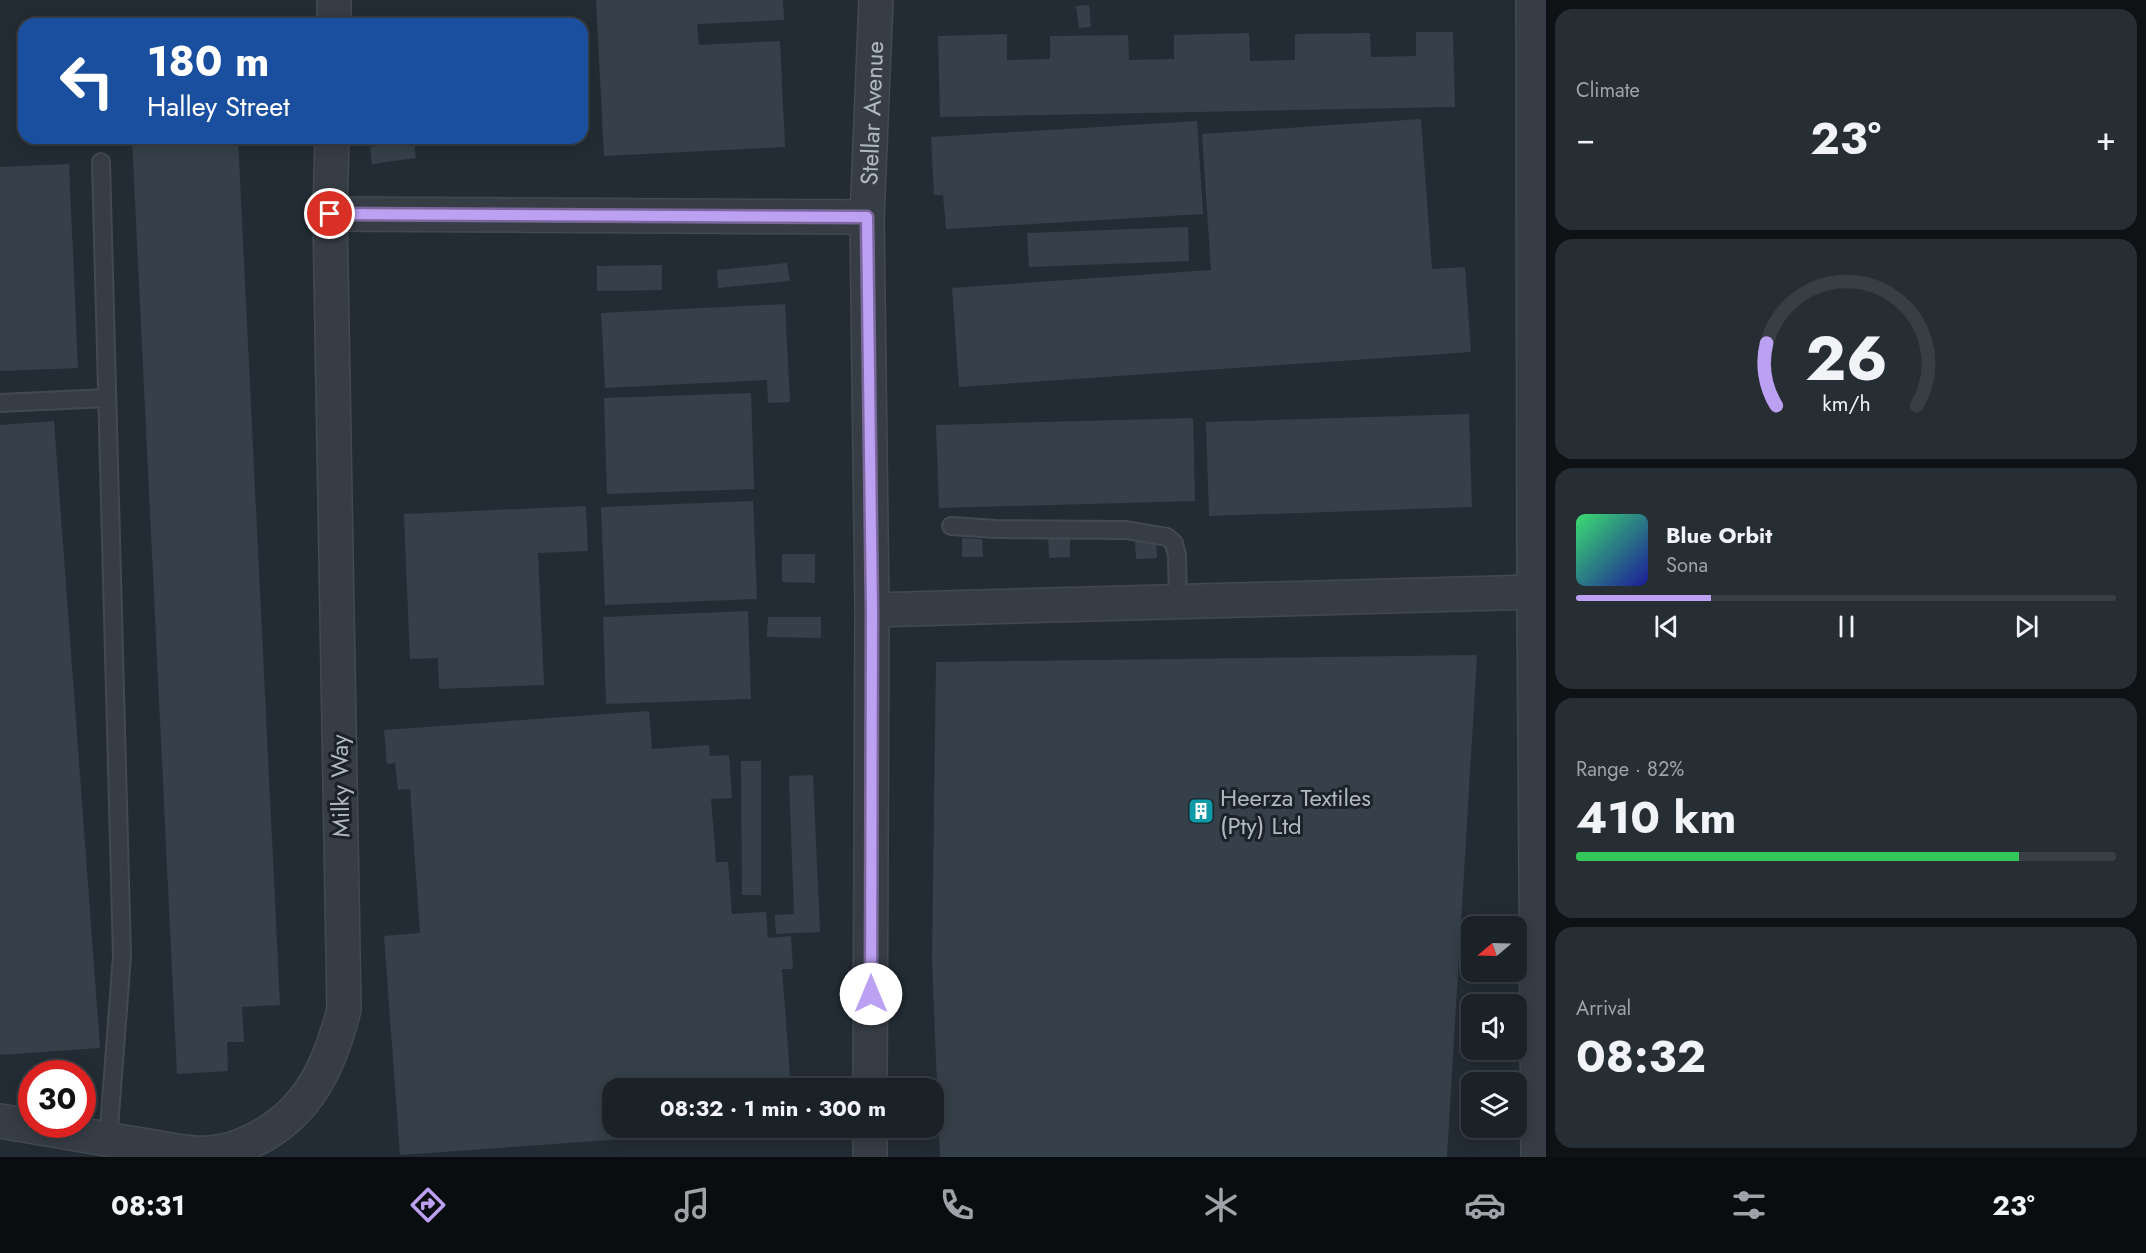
<!DOCTYPE html>
<meta charset="utf-8">
<style>
:root{--surface:#1a2127;--page:#272e33;--text:#f1f3f6;--muted:#9fa3a7;--line:#383e44;--accent:#bca0f2}
body{margin:0;font-family:Jost,sans-serif;background:var(--page);color:var(--text);height:100vh;display:flex;flex-direction:column;font-size:22px;white-space:nowrap}
*{box-sizing:border-box;margin:0}
p{font-size:20px;color:var(--muted)}
.icon{flex:none;width:33px;height:33px;fill:none;stroke:currentColor;stroke-width:2;stroke-linecap:round;stroke-linejoin:round}
.map{position:relative;flex:1;overflow:hidden}
.side{display:flex;flex-direction:column;gap:9px;padding:9px;background:#0e1215;width:600px}
.side>*{flex:none}
.guide{position:absolute;left:18px;top:18px;width:570px;height:126px;border-radius:18px;box-shadow:0 3px 15px #0003,0 0 0 2px var(--line);background:#1a4fa0;color:#fff;overflow:hidden}
.needle{width:39px;rotate:251deg}
.fabs{position:absolute;left:1461px;top:916px;display:grid;gap:12px}
.fabs a{display:grid;place-items:center;width:66px;height:66px;border-radius:12px;background:var(--surface);box-shadow:0 3px 15px #0003,0 0 0 2px var(--line);font-size:30px}
.speed{position:absolute;left:18px;top:1060px;display:flex;gap:12px;font-size:30px;font-weight:700;text-align:center}
.speed>*{display:grid;place-content:center;width:78px;height:78px;border-radius:50%;background:var(--surface);box-shadow:0 3px 15px #0003,0 0 0 2px var(--line);line-height:1}
.speed .limit{border:9px solid #d22;background:#fff;color:#111}
.pin{position:absolute;display:grid;place-items:center;width:51px;height:51px;color:#fff;margin:-26px;border:3px solid #fff;border-radius:50%;box-shadow:0 2px 6px #0007}
.me{position:absolute;width:66px;margin:-33px;rotate:0deg;stroke-linejoin:round;filter:drop-shadow(0 0 4px #0008)}
.turn{display:flex;align-items:center;gap:21px;height:126px;padding:0 30px;font-size:27px}
.turn .icon{width:78px;height:78px;stroke-width:2.5}
.turn b{display:block;font-size:42px;line-height:51px}
.big{font-size:45px;font-weight:700;line-height:1.1}
.side .widget{flex:1;display:flex;flex-direction:column;justify-content:center;gap:9px;min-width:0;padding:0 21px;border-radius:18px;background:var(--page)}
.side .dial{align-items:center;gap:0}
.dial svg{height:156px;overflow:visible;fill:none;stroke:var(--line);stroke-width:7;stroke-linecap:round;text-anchor:middle}
.dial text{fill:var(--text);stroke:none}
.song{display:flex;align-items:center;gap:18px}
.cover{width:72px;height:72px;border-radius:9px;background:linear-gradient(135deg,hsl(140 70% 55%),hsl(240 70% 35%))}
.played{height:6px;border-radius:3px;background:linear-gradient(90deg,var(--accent) 25%,var(--line) 25%)}
.keys{display:flex;justify-content:space-around;direction:ltr}
.heat{display:flex;justify-content:space-between;align-items:center;font-size:33px;direction:ltr}
.charge{height:9px;border-radius:4px;background:linear-gradient(90deg,#34c759 82%,var(--line) 0)}
.trip{position:absolute;left:602px;top:1078px;width:342px;height:60px;border-radius:18px;background:var(--surface);box-shadow:0 3px 15px #0003,0 0 0 2px var(--line);font-weight:700;line-height:60px;text-align:center}
.dock{display:flex;height:96px;justify-content:space-around;align-items:center;background:#0a0d10;color:var(--muted)}
.dock .icon{width:42px;height:42px}
.dock .active{color:var(--accent)}
.dock b{font-size:27px;color:var(--text)}
main{display:flex;flex:1;min-height:0}
.map>svg:first-child{display:block}
</style>
<main>
<div class="map">
<svg width="1546" height="1157" viewBox="0 0 1546 1157">
<rect width="100%" height="100%" fill="#232c34"/>
<!-- building -->
<path fill="#35404a" d="M596,0H783L784,20L697,24L699,45L780,41L785,147L604,156Z
M1089,5L1091,27L1079,28L1076,6Z
M1416,32H1453L1455,107L940,117L938,36L1007,34V60L1050,59V36L1128,35L1129,60L1174,59V35L1249,33L1250,61L1295,60V34L1370,33L1371,57L1416,56Z
M1421,119L1432,269L1465,267L1471,352L959,387L952,288L1211,270L1202,134Z
M1197,121L1203,214L946,229L943,195H934L931,137Z
M132,138H238L280,1005L242,1007L244,1042H227L228,1071L177,1074Z
M414,141L416,158L372,164L370,147Z
M69,164L78,368L0,371V167Z
M1188,227L1189,261L1029,267L1027,233Z
M787,263L790,281L718,288L717,270Z
M662,265V290L597,291V266Z
M785,304L790,402L768,403L767,380L605,388L601,313Z
M751,393L754,489L607,494L604,398Z
M1469,414L1472,507L1209,516L1206,422Z
M1193,418L1195,501L939,508L936,425Z
M54,421L100,1048L0,1055V425Z
M753,501L757,599L605,605L601,507Z
M586,506L588,551L538,553L544,685L439,689L438,658L410,659L404,514Z
M1048,536H1070V557L1049,558Z
M1156,537L1157,558L1136,559L1135,538Z
M962,538L982,539L983,557H962Z
M782,554H815V583L782,582Z
M748,611L751,699L606,704L603,617Z
M768,617H821V638L767,637Z
M1477,655L1447,1157H940L932,960L936,662Z
M649,711L652,749L709,745L710,756L729,755L732,798L711,799L716,862H728L732,914L766,912L768,938L791,936L793,969H782L791,1089H612V1128H751V1130L400,1155L384,936L420,933L410,789L398,790L395,763L387,764L384,730Z
M741,761H761V895H742Z
M813,775L820,932L776,934L775,915L794,914L789,776Z"/>
<g fill="none" stroke-linecap="round" stroke-linejoin="round">
<!-- lane casing -->
<g stroke="#424951" stroke-width="20">
<path id="lane" d="M101,162L122,956L108,1141
M0,403L107,398
M951,526L996,529L1126,530L1167,537L1174,543L1177,555L1178,602"/>
</g>
<!-- street casing -->
<g stroke="#424951" stroke-width="36">
<g id="street">
<path d="M1533,0L1534,592L1538,1157"/>
<path d="M334,24V0"/>
<path d="M330,214L867,217"/>
<path d="M872,610L1534,592"/>
<path id="s1" d="M870,1089L872,610L867,217L876,0"/>
<path d="M0,1121L183,1152C192,1153 201,1154 210,1153C225,1152 240,1147 254,1140C308,1114 330,1065 344,1009L330,214L332,138"/>
<path d="M870,1157V1128"/>
</g>
</g>
<!-- lane -->
<use href="#lane" stroke="#363d45" stroke-width="16"/>
<!-- street -->
<use href="#street" stroke="#363d45" stroke-width="33"/>
</g>
<g fill="none" stroke-linecap="round" stroke-linejoin="round">
<!-- route casing -->
<g stroke="#7a689d" stroke-width="15">
<path id="route" d="M330,214L867,217L872,610L871,994"/>
</g>
<!-- route -->
<use href="#route" stroke="#bca0f2" stroke-width="10"/>
</g>
<!-- icons -->
<defs>
<g id="building-square" transform="scale(1.35)"><rect x="-9" y="-9" width="18" height="18" rx="4" fill="#0f9aa8" stroke="#1b2229"/><path d="M-4-6H4V6H1V3H-1V6H-4ZM-2.5-4.3h1.7v1.8h-1.7ZM.8-4.3h1.7v1.8H.8ZM-2.5-1h1.7V.8h-1.7ZM.8-1h1.7V.8H.8Z" fill="#fff"/></g>
</defs>
<g fill-rule="evenodd">
<use href="#building-square" x="1201" y="811"/>
</g>
<g text-anchor="middle" dominant-baseline="central" stroke-width="6" stroke-linejoin="round" paint-order="stroke">
<!-- street labels -->
<g font-size="24" fill="#b0b8c1" stroke="#1b2229">
<text stroke="none"><textPath href="#s1" startOffset="976">Stellar Avenue</textPath></text>
<text transform="translate(340 786) rotate(-91)">Milky Way</text>
</g>
<!-- poi labels -->
<g font-size="24" fill="#b0b8c1" stroke="#1b2229" text-anchor="start">
<text x="1220" y="797">Heerza Textiles<tspan x="1220" dy="28">(Pty) Ltd</tspan></text>
</g>
</g>
</svg>
<div class="fabs">
<a><svg class="needle" viewBox="-14 -14 28 28"><path d="M0-13l5 13h-10z" fill="#e53935"/><path d="M0 13l5-13h-10z" fill="#9fa3a7"/></svg></a>
<a><svg class="icon" aria-label="sound" viewBox="0 0 24 24"><path d="M4 9h4l5-4v14l-5-4H4zM17 9q2 3 0 6"/></svg></a>
<a><svg class="icon" aria-label="layers" viewBox="0 0 24 24"><path d="M12 4l9 5-9 5-9-5zM3 14l9 5 9-5"/></svg></a>
</div>
<div class="speed"><div class="limit">30</div></div>
<div class="pin" style="left:330px;top:214px;background:#d93025"><svg class="icon" aria-label="arrive" viewBox="0 0 24 24"><path d="M6 21V4h12l-3 4 3 4H6"/></svg></div>
<svg class="me" style="left:871px;top:994px" viewBox="-20 -20 40 40"><circle r="19" fill="#fff"/><path d="M0-13L10 11 0 6-10 11z" fill="#bca0f2"/></svg>
<div class="trip">08:32 · 1 min · 300 m</div>
<div class="guide">
<div class="turn"><svg class="icon" aria-label="left" viewBox="0 0 24 24"><path d="M17 20v-9H6M10 6l-5 5 5 5"/></svg><div><b>180 m</b>Halley Street</div></div>
</div>
</div>
<section class="side">
<div class="widget"><p>Climate</p>
<div class="heat"><a>−</a><b class="big">23°</b><a>+</a></div>
</div>
<div class="widget dial"><svg viewBox="0 0 100 80">
<path d="M14 69A42 42 0 1 1 86 69"/>
<path d="M14 69A42 42 0 0 1 9 37" stroke="#bca0f2"/>
<text x="50" y="56" font-size="32" font-weight="700">26</text>
<text x="50" y="72" font-size="11">km/h</text>
</svg></div>
<div class="widget">
<div class="song"><i class="cover"></i><div><b>Blue Orbit</b><p>Sona</p></div></div>
<div class="played"></div>
<div class="keys"><svg class="icon" aria-label="previous" viewBox="0 0 24 24"><path d="M18 5L8 12l10 7zM5 5v14"/></svg><svg class="icon" aria-label="pause" viewBox="0 0 24 24"><path d="M8 5v14M16 5v14"/></svg><svg class="icon" aria-label="next" viewBox="0 0 24 24"><path d="M6 5l10 7-10 7zM19 5v14"/></svg></div>
</div>
<div class="widget"><p>Range · 82%</p><b class="big">410 km</b><div class="charge"></div></div>
<div class="widget"><p>Arrival</p><b class="big">08:32</b></div>
</section>
</main>
<nav class="dock">
<b>08:31</b>
<svg class="icon active" aria-label="directions" viewBox="0 0 24 24"><path d="M12 3l9 9-9 9-9-9zM9 14v-3h6M13 9l2 2-2 2"/></svg>
<svg class="icon" aria-label="music" viewBox="0 0 24 24"><path d="M9 18V5l10-2v13"/><circle cx="6" cy="18" r="3"/><circle cx="16" cy="16" r="3"/></svg>
<svg class="icon" aria-label="phone" viewBox="0 0 24 24"><path d="M5 4h4l2 5-3 2q2 4 5 5l2-3 5 2v4C11 20 4 13 5 4z"/></svg>
<svg class="icon" aria-label="climate" viewBox="0 0 24 24"><path d="M12 3v18M4 7l16 10M4 17L20 7"/></svg>
<svg class="icon" aria-label="car" viewBox="0 0 24 24"><path d="M5 17H2v-5l4-1 3-4h7l3 4 3 1v5h-3M9 17h6M6 11h13"/><circle cx="7" cy="17" r="2"/><circle cx="17" cy="17" r="2"/></svg>
<svg class="icon" aria-label="filters" viewBox="0 0 24 24"><path d="M4 7h16M4 17h16"/><circle cx="9" cy="7" r="2"/><circle cx="15" cy="17" r="2"/></svg>
<b>23°</b>
</nav>
